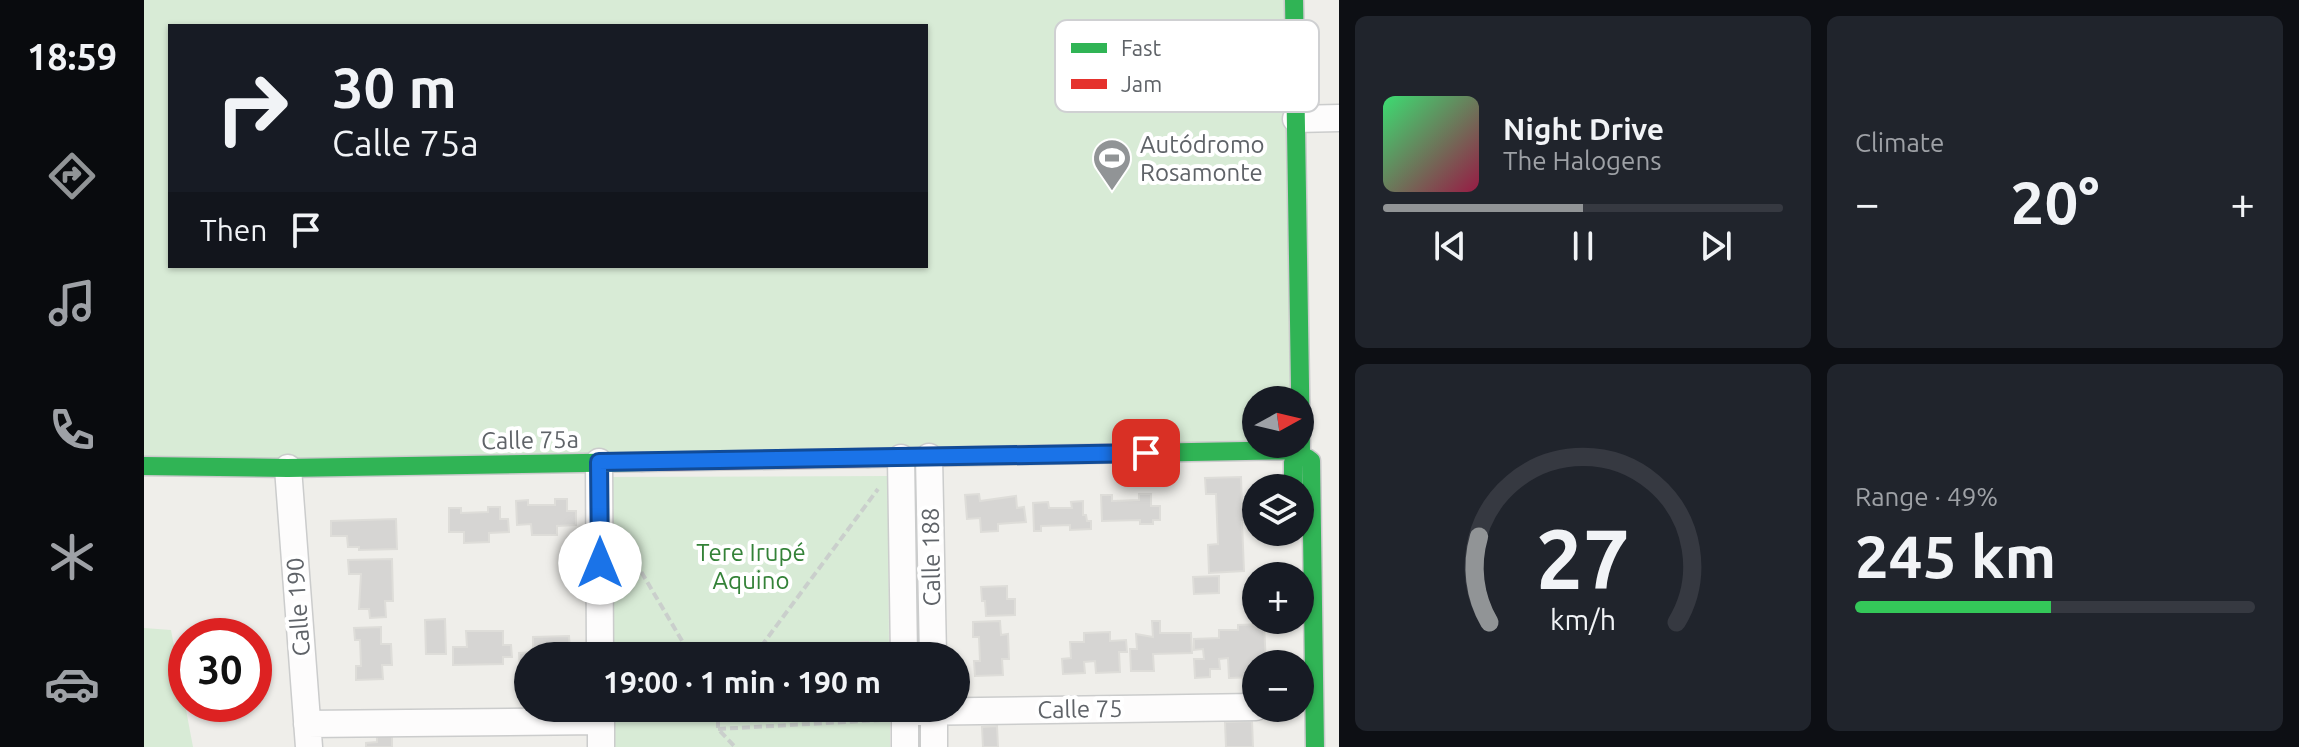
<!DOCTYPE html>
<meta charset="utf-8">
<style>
:root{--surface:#171b24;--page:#20242c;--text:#f1f3f6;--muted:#9ea1a6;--line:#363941;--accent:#919496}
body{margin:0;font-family:Ubuntu,sans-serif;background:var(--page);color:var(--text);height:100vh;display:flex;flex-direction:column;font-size:30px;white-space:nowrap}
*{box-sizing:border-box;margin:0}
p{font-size:26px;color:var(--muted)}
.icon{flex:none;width:44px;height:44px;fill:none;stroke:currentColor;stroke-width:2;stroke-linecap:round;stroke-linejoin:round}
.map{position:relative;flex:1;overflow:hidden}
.drawer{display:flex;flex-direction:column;gap:16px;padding:16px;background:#0d0f14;width:960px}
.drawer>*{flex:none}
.guide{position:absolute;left:24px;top:24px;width:760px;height:244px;border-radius:0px;box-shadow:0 2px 6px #0004;background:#171b24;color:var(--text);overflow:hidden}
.needle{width:52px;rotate:82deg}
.controls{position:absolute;left:1098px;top:386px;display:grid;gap:16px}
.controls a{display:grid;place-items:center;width:72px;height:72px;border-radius:50%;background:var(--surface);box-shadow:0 2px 6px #0004;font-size:40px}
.speed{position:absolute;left:24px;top:618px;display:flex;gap:16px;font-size:40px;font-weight:700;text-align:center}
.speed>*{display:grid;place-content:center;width:104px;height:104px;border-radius:50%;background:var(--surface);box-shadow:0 2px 6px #0004;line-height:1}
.speed .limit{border:12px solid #d22;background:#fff;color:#111}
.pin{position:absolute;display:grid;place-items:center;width:68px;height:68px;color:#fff;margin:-34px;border-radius:16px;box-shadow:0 4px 12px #0006}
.me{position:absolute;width:88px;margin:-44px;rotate:0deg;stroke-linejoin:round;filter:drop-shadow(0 0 6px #0008)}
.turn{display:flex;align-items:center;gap:28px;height:168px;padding:0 32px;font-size:36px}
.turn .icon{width:104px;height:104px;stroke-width:2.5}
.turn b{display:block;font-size:56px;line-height:68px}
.then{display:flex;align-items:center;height:76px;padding:0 32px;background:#0003;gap:16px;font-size:30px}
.big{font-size:60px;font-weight:700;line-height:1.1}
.drawer .card{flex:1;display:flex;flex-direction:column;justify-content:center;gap:12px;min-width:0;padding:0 28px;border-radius:12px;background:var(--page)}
.drawer .dial{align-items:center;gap:0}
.dial svg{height:208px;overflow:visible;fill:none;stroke:var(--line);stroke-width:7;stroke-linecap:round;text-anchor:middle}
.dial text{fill:var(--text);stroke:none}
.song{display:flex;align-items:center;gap:24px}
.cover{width:96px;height:96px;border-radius:12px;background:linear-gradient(135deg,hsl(140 70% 55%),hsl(340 70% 35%))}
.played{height:8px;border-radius:4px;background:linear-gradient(90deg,var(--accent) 50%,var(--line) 50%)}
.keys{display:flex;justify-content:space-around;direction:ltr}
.heat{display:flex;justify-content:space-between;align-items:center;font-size:44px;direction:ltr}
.charge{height:12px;border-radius:6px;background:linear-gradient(90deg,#34c759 49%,var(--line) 0)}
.drawer .tiles{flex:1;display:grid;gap:16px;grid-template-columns:repeat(2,1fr)}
.trip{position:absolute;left:370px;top:642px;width:456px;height:80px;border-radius:40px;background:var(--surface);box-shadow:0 2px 6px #0004;font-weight:700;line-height:80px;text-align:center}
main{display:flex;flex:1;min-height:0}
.tabs{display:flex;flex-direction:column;width:144px;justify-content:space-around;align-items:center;background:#090b0e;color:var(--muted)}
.tabs .icon{width:56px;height:56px}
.tabs .on{color:var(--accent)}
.tabs b{font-size:36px;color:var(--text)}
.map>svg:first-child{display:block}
</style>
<main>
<nav class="tabs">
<b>18:59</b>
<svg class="icon on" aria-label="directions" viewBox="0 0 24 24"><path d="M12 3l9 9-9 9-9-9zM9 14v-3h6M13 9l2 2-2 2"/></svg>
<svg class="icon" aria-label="music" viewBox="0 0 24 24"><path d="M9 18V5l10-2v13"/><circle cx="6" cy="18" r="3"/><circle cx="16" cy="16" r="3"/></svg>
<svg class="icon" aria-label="phone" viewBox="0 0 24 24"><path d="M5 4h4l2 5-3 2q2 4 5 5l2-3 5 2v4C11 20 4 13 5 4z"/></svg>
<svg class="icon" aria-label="climate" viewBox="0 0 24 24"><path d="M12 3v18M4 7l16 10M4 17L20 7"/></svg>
<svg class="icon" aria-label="car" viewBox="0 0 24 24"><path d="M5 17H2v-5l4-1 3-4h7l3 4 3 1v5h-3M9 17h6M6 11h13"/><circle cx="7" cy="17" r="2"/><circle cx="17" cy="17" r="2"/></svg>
</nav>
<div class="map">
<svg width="1195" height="747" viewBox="0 0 1195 747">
<rect width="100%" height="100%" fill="#efeeea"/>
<!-- green -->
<path fill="#d8ebd6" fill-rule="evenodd" d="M0,0H1150L1157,450L0,468ZM26,26H782V266H26ZM1112,400H1156V444H1112Z
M744,476L745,656H469L468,477Z
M0,628L27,630L49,747H0Z
M469,708H746V747H470Z"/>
<!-- building -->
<path fill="#d6d5d3" stroke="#deddd9" stroke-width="2" d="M1097,477L1098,507L1112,506V522H1098L1100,571L1065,573L1064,545L1074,544L1072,494H1062L1061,478Z
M835,494L836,501L872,496L873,508L880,507L882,522L854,524V531L837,532L836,518L823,519L821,495Z
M995,494H1007V506H1016V520H1009V524H996V520L958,521L957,495H968V501L995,500Z
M411,499H423V511H432V525L413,526V535H388L387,524L373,525L372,501L384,500V505H411Z
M939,501V515H942L943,521H947V529L926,530V525L897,526V531H890L889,503L904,502L905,508H928L927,502Z
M344,507H356V519H364L365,532L345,533V542L320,543V532H305V508H317V513L344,512Z
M252,519L253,549L215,550V547H204L203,536H187V521Z
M248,559L249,601H241L242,617L226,618L225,609H215L217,574H205L204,560Z
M1075,576V593L1050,594L1049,577Z
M863,586V599H871V615L842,616L841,601H838L837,587Z
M301,619L302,654H282L281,620Z
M856,621L857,635L864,634L865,659H858L859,675L831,676L830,661H836L835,637H829V622Z
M1008,621H1016V633H1047L1048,653L1009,654L1010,671H987L986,649H993L992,634L1009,637Z
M1120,624L1122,664H1112V677L1085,678L1084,658L1075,659L1076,669H1066V677L1051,678L1050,659H1060L1059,649L1050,650V639L1075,638V630H1094V625Z
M237,627V644H247L248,665H238L239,679L212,680V666H217L216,640H211L210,628Z
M322,631H359V645H367L368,657H359V664L309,665V647H323Z
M966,632V641L982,640L983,652H975L976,672L952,673L951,661L940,662L941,673L919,674L918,659L927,658L926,642H940V633Z
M425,636L426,650H434V656H384V671H376L375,653L389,652V637Z
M724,642L725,656H673L672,645Z
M667,708H727L728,718L668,721Z
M1108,721L1109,747H1082L1081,722Z
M853,726L854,747H839L838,727Z
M233,734H248V747H222V743L233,742Z"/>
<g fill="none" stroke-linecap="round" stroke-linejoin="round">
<!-- street casing -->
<g stroke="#cbcccc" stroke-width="29">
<path id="street" d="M1152,119L1195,118
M785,457L789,656
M757,458L760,656
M455,462L456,656
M144,468L165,747
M457,708V747
M761,708V747
M790,708V747
M761,712L1112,707
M163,724L457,721"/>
</g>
<!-- fast casing -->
<g stroke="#cacacb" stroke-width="21">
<path id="fast" d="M724,458L1157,450
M1163,458L1167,461L1171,747
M0,466L144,468L498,462
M1149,488V463L1157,450L1150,0"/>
</g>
<!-- jam casing -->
<g stroke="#cacacb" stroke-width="21">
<path id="jam" d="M498,462L724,458"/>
</g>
<!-- path -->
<path stroke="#cacfcc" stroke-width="4" stroke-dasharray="8 4" stroke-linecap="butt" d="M479,541L547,656
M610,656L734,489
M574,708V729L591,747
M574,729L737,720"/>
<!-- street -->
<use href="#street" stroke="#fdfcfc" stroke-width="26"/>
<!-- fast -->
<use href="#fast" stroke="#30b455" stroke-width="18"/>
<!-- jam -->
<use href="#jam" stroke="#e5322d" stroke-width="18"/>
</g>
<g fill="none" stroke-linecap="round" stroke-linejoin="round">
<!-- route casing -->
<g stroke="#114b97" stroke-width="20">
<path id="route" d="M456,563L455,462L1002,453"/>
</g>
<!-- route -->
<use href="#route" stroke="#1a73e8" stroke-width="14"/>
</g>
<!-- icons -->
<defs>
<g id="stadium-pin" transform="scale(2)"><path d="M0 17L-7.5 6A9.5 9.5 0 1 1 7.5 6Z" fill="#919496" stroke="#fff"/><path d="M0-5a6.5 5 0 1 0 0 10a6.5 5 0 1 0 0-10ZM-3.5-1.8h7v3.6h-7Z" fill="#fff"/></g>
</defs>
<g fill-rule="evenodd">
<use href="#stadium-pin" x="968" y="158"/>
</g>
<g text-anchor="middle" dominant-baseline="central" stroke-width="8" stroke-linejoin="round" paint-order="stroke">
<!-- poi labels -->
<g font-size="24" fill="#5f6368" stroke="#fff" text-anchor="start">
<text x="996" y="144">Autódromo<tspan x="996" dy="28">Rosamonte</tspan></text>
</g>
<!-- street labels -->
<g font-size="24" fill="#5f6368" stroke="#fff">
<text transform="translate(386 440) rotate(-1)">Calle 75a</text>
<text transform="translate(787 557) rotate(-91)">Calle 188</text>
<text transform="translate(154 607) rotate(-94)">Calle 190</text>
<text transform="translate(936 709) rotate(-1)">Calle 75</text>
</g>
<!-- park labels -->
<g font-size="24" fill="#348238" stroke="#fff">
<text x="607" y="552">Tere Irupé<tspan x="607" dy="28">Aquino</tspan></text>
</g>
</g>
<!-- legend -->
<rect x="911" y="20" width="264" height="92" rx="12" fill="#fff" stroke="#cfd0d2" stroke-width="2"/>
<rect x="927" y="43" width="36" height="10" fill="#30b455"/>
<rect x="927" y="79" width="36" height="10" fill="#e5322d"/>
<g font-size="22" fill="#5f6368">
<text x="977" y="56">Fast</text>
<text x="977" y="92">Jam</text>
</g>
</svg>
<div class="controls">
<a><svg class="needle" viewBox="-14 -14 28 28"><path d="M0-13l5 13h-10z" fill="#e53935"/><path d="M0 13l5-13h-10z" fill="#9ea1a6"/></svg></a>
<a><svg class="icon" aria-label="layers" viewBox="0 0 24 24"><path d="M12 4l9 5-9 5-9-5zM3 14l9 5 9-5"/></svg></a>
<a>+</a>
<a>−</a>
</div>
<div class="speed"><div class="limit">30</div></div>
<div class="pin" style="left:1002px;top:453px;background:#d93025"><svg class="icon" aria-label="arrive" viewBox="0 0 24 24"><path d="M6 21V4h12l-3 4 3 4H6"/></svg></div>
<svg class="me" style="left:456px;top:563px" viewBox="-20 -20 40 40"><circle r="19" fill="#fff"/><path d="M0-13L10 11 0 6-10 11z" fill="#1a73e8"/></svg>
<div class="trip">19:00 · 1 min · 190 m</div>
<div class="guide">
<div class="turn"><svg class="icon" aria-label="right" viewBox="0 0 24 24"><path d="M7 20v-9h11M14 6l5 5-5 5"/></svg><div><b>30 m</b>Calle 75a</div></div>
<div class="then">Then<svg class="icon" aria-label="arrive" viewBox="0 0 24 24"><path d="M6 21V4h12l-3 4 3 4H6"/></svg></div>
</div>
</div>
<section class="drawer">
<div class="tiles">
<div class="card">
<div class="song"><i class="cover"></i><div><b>Night Drive</b><p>The Halogens</p></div></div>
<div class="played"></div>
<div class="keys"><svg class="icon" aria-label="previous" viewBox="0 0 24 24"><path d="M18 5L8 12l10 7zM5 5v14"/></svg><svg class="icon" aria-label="pause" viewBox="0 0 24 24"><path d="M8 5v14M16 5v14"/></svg><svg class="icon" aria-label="next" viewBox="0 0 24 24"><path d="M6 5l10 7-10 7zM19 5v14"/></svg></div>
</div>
<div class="card"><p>Climate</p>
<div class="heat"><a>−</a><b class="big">20°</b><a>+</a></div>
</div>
<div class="card dial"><svg viewBox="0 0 100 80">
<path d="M14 69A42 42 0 1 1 86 69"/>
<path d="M14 69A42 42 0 0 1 10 36" stroke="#919496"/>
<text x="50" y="56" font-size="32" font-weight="700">27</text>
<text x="50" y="72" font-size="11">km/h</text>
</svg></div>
<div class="card"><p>Range · 49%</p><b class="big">245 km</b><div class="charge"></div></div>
</div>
</section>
</main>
